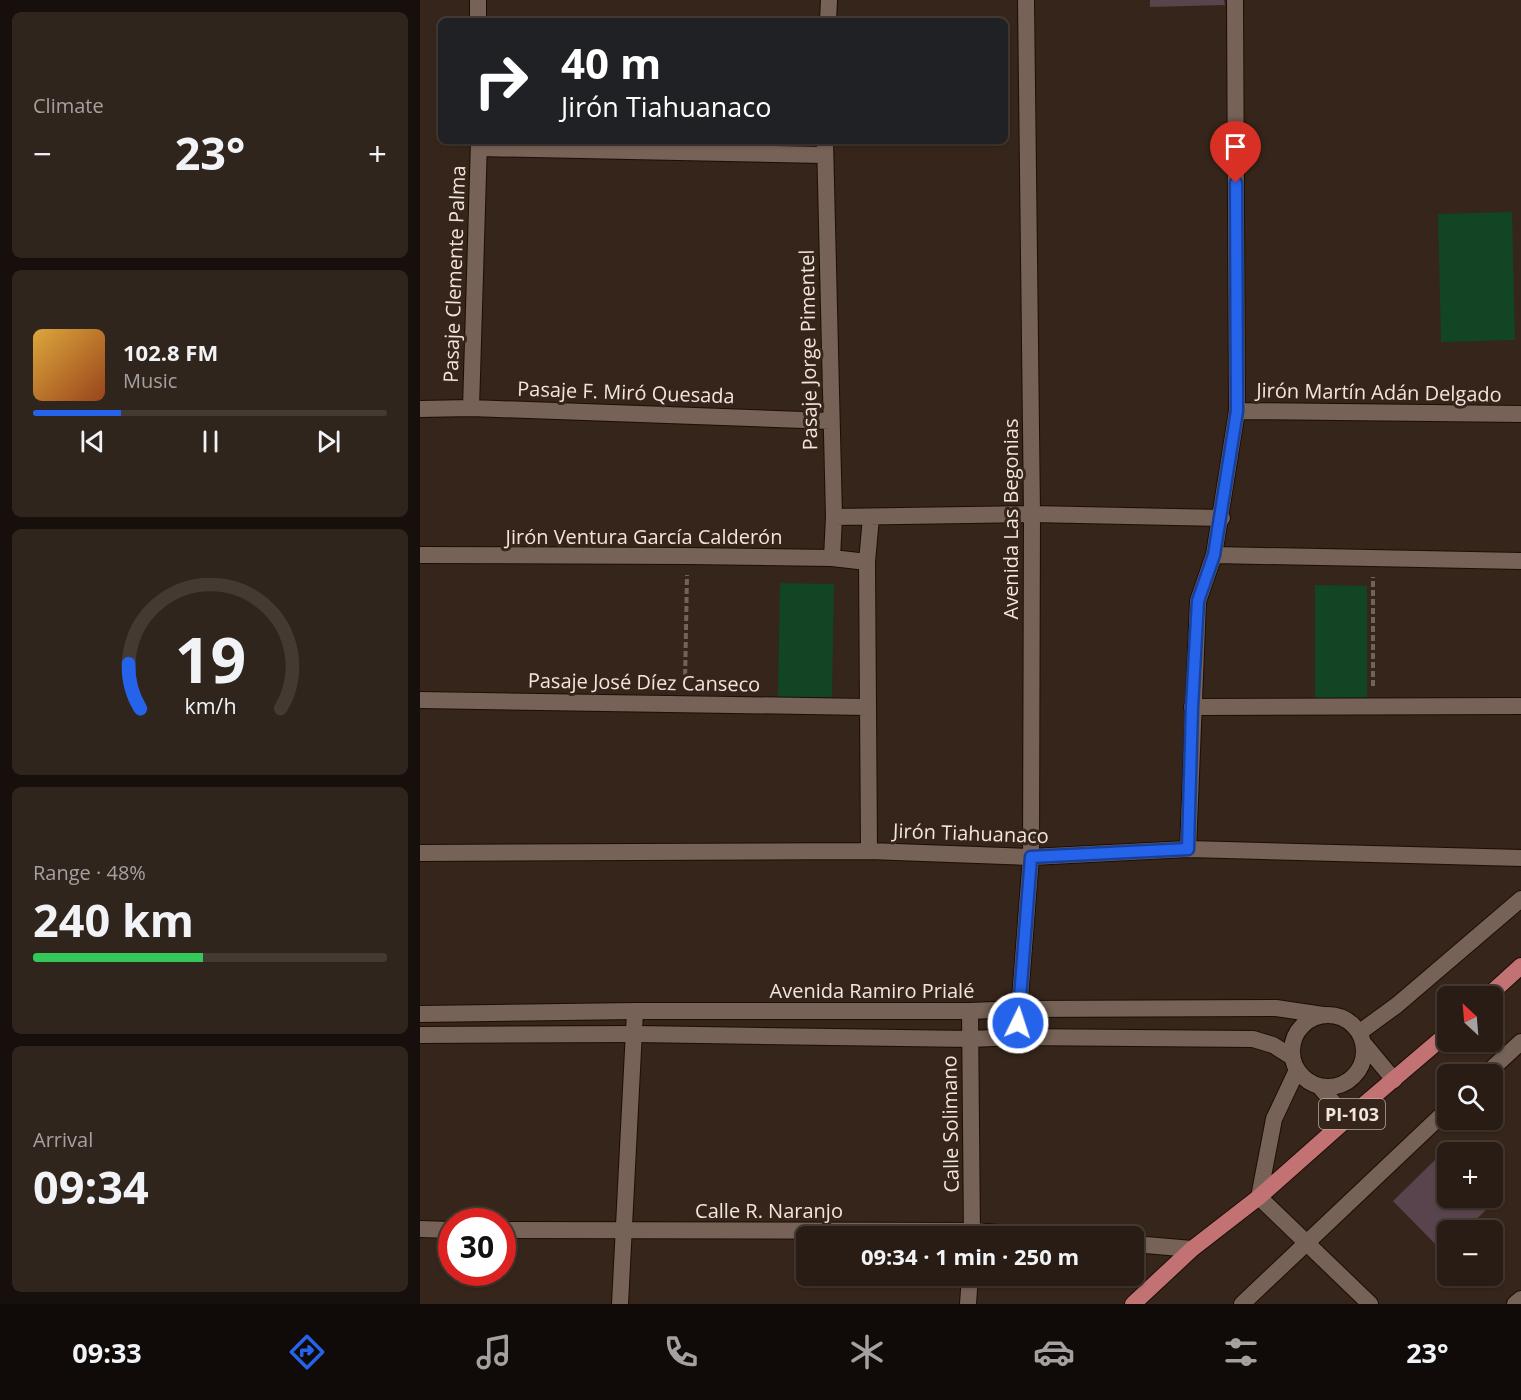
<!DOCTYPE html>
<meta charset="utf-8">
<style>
:root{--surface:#281c14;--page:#30251d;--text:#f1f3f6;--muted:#a5a1a0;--line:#443a34;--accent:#2563eb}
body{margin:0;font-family:"Open Sans",sans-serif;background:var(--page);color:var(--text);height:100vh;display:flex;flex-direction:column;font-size:22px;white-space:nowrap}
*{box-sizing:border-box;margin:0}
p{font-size:20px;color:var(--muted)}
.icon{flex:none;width:33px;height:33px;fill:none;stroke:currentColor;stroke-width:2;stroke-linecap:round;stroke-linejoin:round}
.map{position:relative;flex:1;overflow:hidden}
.drawer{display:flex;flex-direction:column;gap:12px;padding:12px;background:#160f0b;width:420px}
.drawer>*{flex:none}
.banner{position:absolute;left:18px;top:18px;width:570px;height:126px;border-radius:9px;box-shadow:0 2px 4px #0004,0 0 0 2px var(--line);background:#202124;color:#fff;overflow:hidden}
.needle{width:39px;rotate:334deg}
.tools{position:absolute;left:1017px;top:986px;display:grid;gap:12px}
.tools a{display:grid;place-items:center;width:66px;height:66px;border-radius:9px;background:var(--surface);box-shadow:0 2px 4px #0004,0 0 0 2px var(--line);font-size:30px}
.speed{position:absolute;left:18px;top:1208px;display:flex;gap:12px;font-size:30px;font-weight:700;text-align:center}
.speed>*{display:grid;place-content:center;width:78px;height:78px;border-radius:50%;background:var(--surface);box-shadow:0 2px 4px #0004,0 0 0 2px var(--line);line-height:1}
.speed .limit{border:9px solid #d22;background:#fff;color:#111}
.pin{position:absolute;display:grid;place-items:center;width:51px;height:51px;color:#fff;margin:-62px -26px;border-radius:50% 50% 50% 0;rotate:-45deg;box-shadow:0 0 6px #0007}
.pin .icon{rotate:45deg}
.me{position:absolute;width:66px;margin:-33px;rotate:4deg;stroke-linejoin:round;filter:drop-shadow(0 0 4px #0008)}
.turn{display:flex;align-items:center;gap:21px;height:126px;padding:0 24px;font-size:27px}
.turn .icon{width:78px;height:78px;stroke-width:2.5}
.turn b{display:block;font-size:42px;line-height:51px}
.big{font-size:45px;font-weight:700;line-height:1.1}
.drawer .widget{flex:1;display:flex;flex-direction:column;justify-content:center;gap:9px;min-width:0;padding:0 21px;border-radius:9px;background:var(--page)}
.drawer .dial{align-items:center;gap:0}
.dial svg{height:156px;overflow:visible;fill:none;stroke:var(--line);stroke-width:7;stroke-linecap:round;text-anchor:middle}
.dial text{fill:var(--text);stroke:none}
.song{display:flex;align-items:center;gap:18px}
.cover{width:72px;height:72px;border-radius:9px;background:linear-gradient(135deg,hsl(40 70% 55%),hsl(20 70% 35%))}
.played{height:6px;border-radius:3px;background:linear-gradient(90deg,var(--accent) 25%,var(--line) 25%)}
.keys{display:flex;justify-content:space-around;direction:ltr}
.heat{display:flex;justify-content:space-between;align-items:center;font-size:33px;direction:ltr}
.charge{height:9px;border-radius:4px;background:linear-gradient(90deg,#34c759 48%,var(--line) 0)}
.trip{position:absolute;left:376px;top:1226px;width:348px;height:60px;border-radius:9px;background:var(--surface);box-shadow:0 2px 4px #0004,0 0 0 2px var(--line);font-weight:700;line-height:60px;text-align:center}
.menu{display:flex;height:96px;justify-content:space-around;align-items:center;background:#100b08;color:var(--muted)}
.menu .icon{width:42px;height:42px}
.menu .on{color:var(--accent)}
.menu b{font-size:27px;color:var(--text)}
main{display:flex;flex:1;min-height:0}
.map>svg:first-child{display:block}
</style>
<main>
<section class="drawer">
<div class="widget"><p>Climate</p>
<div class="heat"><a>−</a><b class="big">23°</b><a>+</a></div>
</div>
<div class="widget">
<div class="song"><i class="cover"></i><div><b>102.8 FM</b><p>Music</p></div></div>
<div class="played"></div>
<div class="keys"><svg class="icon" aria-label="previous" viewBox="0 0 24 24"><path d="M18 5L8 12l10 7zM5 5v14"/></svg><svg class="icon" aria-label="pause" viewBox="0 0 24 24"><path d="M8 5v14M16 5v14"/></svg><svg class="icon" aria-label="next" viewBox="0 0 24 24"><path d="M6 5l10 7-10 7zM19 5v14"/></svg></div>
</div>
<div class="widget dial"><svg viewBox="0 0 100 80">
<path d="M14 69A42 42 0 1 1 86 69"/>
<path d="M14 69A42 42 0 0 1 8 46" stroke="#2563eb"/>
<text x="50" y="56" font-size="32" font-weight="700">19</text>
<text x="50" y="72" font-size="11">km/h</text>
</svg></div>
<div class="widget"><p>Range · 48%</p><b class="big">240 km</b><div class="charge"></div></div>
<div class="widget"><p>Arrival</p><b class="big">09:34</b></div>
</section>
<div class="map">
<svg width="1101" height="1304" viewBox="0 0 1101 1304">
<rect width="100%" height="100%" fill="#36251a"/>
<!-- green -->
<path fill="#114523" d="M1092,212L1095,340L1021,342L1018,214Z
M360,583L414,584L412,697H358Z
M895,585L947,586V699H895Z"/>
<!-- building -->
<path fill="#59434c" d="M730,0H804L805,5L730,7Z
M1016,1159L1028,1171V1197H1053L1066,1210L1045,1230H1028V1247L1023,1252L973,1201Z"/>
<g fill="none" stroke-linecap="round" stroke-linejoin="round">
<!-- minor casing -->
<g stroke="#1d0e05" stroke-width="18">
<path id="minor" d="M58,0V21
M408,21L409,0
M405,141L414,517L412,558
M59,148L404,155
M51,408L59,141
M0,409L51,408L410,421
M817,411L1101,414
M414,517L612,514L802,518
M0,555L268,556L412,558L447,562
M794,555L1101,561
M0,700L447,707
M772,707L1101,706
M768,849L778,601L794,555L817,411L815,0
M449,851L447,562L451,517
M0,853L449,851L611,857L768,849L1101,858
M550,1011L552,1236
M940,1032L977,1005L1101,899
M597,1037L611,857L612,514L606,0
M1066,1074L1101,1042
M839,1197L950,1304
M0,1229L32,1230
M82,1230L553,1231L615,1236
M714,1244L772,1249
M200,1304L215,1011
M548,1304L550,1275
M822,1304L1028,1109
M1095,1304L1101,1299"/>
</g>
<!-- tertiary casing -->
<g stroke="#1d0e05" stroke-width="18">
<path id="tertiary" d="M0,1014L215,1011H550L599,1009L856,1008L903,1015
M872 1051a36 36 0 1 1 72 0a36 36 0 1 1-72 0Z
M0,1035L215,1034L550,1039L597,1037L833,1039L853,1045L872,1057
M945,1045L974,1080
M900,1087L927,1119
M839,1197L854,1119L877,1070"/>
</g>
<!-- primary casing -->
<g stroke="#1d0e05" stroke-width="18">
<path id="primary" d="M1068,996L1101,966
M713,1304L772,1249L839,1197L927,1119L1028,1033"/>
</g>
<!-- path -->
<path stroke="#726359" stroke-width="4" stroke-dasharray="6 3" stroke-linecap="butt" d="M265,684L267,575
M953,686V577"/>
<!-- minor -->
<use href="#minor" stroke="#766256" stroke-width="16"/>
<!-- tertiary -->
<use href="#tertiary" stroke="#766256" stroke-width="16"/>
<!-- primary -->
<use href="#primary" stroke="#c27273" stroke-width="16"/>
</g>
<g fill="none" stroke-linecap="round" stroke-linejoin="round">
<!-- route casing -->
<g stroke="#184099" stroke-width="15">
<path id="route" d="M598,1023L611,857L768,849L772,707L778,601L794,555L817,411L816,183"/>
</g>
<!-- route -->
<use href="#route" stroke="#2563eb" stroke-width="10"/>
</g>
<g text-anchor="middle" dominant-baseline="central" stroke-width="6" stroke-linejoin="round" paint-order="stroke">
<!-- shield labels -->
<rect fill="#36251a" stroke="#b9aba3" stroke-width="1.5" x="899" y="1099" width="66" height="30" rx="4.5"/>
<g font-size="18" font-weight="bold" fill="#f1e5de">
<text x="932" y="1114">PI-103</text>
</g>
<!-- street labels -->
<g font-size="20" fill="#f1e5de" stroke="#36251a">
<text transform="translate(34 274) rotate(-88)">Pasaje Clemente Palma</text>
<text transform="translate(388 350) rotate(-91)">Pasaje Jorge Pimentel</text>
<text transform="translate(206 392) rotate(2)">Pasaje F. Miró Quesada</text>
<text transform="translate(959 392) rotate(1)">Jirón Martín Adán Delgado</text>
<text transform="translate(590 519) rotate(-90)">Avenida Las Begonias</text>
<text x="224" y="536">Jirón Ventura García Calderón</text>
<text transform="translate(224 682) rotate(1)">Pasaje José Díez Canseco</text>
<text transform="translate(551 833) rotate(2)">Jirón Tiahuanaco</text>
<text x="452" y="990">Avenida Ramiro Prialé</text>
<text transform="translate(530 1124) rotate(-91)">Calle Solimano</text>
<text x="349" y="1210">Calle R. Naranjo</text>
</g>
</g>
</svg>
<div class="tools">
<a><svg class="needle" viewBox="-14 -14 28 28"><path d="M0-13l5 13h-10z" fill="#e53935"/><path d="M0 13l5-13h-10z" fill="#a5a1a0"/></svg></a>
<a><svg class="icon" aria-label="search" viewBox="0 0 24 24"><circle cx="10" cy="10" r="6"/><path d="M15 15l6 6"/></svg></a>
<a>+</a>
<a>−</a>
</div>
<div class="speed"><div class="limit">30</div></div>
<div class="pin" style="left:816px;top:183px;background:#d93025"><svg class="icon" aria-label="arrive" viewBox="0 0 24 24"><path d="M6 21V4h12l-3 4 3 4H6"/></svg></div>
<svg class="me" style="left:598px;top:1023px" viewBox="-20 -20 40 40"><circle r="17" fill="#2563eb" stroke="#fff" stroke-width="3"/><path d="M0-11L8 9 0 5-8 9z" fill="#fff"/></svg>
<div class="trip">09:34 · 1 min · 250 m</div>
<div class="banner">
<div class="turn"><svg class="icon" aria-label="right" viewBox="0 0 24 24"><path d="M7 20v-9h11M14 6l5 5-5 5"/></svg><div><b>40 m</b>Jirón Tiahuanaco</div></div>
</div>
</div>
</main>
<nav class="menu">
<b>09:33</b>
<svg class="icon on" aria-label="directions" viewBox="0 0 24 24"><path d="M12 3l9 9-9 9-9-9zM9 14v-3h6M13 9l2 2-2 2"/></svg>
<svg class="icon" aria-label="music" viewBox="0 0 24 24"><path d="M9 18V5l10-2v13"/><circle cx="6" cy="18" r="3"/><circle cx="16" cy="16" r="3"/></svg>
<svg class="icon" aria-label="phone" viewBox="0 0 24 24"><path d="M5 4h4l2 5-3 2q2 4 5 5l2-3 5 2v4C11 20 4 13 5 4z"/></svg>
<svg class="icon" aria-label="climate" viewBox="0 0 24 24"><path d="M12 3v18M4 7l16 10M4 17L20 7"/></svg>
<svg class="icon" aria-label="car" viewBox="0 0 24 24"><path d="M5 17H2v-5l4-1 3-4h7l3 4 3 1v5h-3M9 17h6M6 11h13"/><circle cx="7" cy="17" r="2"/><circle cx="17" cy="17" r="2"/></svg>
<svg class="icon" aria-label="filters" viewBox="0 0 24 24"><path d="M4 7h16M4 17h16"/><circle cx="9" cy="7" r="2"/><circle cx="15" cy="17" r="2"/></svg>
<b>23°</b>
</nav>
